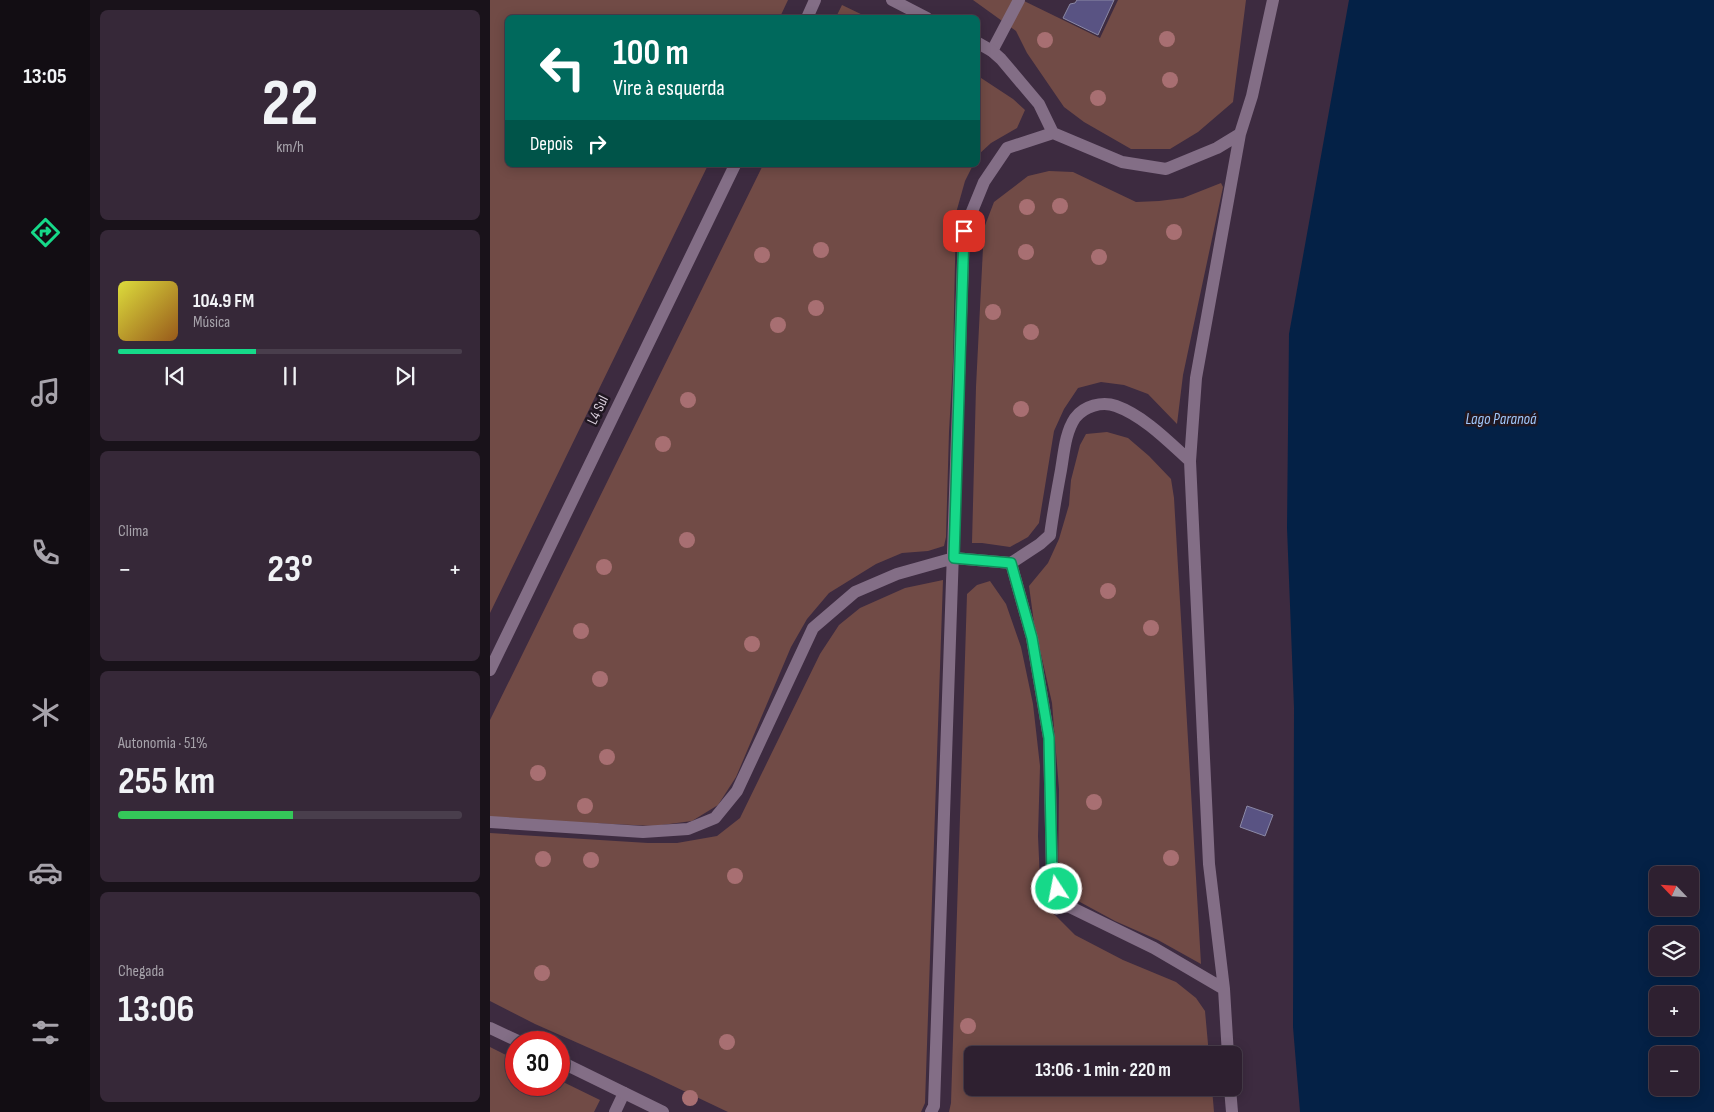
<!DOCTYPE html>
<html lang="pt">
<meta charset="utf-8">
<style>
:root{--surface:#2e2030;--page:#362838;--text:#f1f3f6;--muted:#a7a3ab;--line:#493e4c;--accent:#16d989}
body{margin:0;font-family:"Sofia Sans Condensed",sans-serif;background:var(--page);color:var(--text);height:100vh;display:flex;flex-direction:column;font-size:19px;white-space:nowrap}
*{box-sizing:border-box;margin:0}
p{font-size:16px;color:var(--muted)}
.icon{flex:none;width:28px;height:28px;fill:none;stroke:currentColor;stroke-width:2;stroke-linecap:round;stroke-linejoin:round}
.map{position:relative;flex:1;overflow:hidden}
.side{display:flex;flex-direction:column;gap:10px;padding:10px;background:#19121a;width:400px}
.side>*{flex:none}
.hud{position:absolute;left:15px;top:15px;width:475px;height:152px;border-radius:8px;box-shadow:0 2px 12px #0003,0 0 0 1px var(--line);background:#00695c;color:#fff;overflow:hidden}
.needle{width:32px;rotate:295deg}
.fabs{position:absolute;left:1159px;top:866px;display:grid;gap:10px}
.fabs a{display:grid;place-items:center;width:50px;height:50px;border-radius:8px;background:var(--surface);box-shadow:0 2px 12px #0003,0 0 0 1px var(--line);font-size:25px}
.speed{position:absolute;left:15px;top:1031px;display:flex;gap:10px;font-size:25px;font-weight:700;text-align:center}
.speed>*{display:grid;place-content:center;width:65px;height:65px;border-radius:50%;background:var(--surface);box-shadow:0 2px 12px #0003,0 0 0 1px var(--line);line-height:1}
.speed .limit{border:8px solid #d22;background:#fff;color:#111}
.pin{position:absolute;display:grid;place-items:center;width:42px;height:42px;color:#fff;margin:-21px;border-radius:10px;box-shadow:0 2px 8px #0006}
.me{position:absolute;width:55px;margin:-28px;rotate:349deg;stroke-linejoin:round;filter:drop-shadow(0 0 4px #0008)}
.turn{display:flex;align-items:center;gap:18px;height:105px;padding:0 25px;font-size:22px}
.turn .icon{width:65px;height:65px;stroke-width:2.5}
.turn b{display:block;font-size:35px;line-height:42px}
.then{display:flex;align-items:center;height:48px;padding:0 25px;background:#0003;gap:10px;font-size:19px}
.big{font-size:38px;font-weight:700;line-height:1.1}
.side .widget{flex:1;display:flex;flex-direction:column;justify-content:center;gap:8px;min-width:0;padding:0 18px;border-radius:8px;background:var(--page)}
.side .dial{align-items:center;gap:0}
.dial b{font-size:65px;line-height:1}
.song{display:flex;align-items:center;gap:15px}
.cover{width:60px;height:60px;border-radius:8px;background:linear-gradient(135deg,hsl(60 70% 55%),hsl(30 70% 35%))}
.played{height:5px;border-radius:2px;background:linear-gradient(90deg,var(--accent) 40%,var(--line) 40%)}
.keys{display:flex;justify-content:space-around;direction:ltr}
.heat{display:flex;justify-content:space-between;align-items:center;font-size:28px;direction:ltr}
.charge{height:8px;border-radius:4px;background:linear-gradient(90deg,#34c759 51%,var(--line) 0)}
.trip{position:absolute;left:474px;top:1046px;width:278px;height:50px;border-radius:8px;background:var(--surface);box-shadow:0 2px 12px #0003,0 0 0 1px var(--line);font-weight:700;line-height:50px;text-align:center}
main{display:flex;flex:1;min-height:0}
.menu{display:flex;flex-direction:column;width:90px;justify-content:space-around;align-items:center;background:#120d13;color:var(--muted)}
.menu .icon{width:35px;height:35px}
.menu .selected{color:var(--accent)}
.menu b{font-size:22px;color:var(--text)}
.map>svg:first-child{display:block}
</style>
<main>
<nav class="menu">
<b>13:05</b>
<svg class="icon selected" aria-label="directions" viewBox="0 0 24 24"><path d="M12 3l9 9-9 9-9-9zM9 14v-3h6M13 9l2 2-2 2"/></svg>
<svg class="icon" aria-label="music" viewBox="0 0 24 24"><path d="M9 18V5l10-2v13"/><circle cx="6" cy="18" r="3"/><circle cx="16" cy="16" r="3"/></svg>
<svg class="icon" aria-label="phone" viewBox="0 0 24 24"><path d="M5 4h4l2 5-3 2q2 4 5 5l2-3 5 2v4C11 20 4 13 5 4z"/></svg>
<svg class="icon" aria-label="climate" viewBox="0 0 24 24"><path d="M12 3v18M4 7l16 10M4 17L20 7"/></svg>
<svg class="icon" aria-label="car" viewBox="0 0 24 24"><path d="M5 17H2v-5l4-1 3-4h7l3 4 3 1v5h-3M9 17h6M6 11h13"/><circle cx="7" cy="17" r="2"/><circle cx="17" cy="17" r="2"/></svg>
<svg class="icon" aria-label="filters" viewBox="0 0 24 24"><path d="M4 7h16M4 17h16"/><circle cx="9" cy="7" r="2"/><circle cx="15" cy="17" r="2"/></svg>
</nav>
<section class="side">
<div class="widget dial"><b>22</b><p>km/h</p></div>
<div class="widget">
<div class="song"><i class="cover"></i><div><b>104.9 FM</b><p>Música</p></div></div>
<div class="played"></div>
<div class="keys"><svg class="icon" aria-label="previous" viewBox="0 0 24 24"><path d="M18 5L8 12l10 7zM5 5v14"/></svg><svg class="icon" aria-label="pause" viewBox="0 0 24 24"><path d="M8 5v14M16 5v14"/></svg><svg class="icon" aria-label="next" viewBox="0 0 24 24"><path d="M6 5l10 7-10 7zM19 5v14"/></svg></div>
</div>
<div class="widget"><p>Clima</p>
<div class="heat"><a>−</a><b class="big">23°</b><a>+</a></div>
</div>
<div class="widget"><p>Autonomia · 51%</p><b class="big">255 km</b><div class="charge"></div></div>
<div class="widget"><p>Chegada</p><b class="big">13:06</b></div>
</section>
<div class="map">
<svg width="1224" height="1112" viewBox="0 0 1224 1112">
<rect width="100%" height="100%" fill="#3d2b40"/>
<!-- green -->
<path fill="#714b46" d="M0,0H298L290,17L18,18V165H218L0,613Z
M483,0H532L610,38L628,0H756L743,102L708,132L680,149H641L594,122L574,107L537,53L526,31Z
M352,5L377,17H346Z
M488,76L523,99L535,110L527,128L501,143L488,155Z
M273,165H483L475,181L466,213L463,362L459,432L456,537L454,546L438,551L412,553L386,564L339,593L317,619L301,647L246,777L228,805L202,821L164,826L0,818V720Z
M559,171L583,172L646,202L669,201L693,198L731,183L733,187L693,375L687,424L658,394L634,385L611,382L588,388L574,409L564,431L549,523L538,537L520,547L492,543H482L486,387L494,228L504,202L538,176Z
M617,432L638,438L659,456L681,479L684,498L711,964L668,940L625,921L577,895L568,877L569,789L562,703L544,623L539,586L558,563L569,539L579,505L581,480L590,445L596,434Z
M453,580L435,1103L431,1112H238L158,1074L45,1024L0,1001V833L158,843H187L227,836L250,818L330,654L349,625L370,608L415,588Z
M500,581L516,604L531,647L543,704L550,766L548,836L550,881L564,914L585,935L633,960L686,982L706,998L715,1011L719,1055H482V1088H722L724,1112H459L461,1103L477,594L487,585Z
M0,1047L26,1060V1085H69V1080L110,1100L104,1112H0Z"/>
<!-- water -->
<path fill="#042146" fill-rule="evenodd" d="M859,0H1224V1112H810L803,1027L804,708L797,528L799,334ZM1168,875H1200V908H1168ZM1168,935H1200V968H1168ZM1168,995H1200V1028H1168ZM1168,1055H1200V1088H1168Z"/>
<!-- building -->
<path fill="#595383" stroke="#8b89a6" d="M587,0H624L608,35L573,18L580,4L585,3Z
M757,806L783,815L775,836L750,827Z"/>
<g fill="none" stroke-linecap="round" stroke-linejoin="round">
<!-- service -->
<path stroke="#836e86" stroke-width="12" d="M502,51L529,0
M125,1112L134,1093"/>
<!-- minor -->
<path stroke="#836e86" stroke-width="12" d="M402,0L437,18
M317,18L325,0
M488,43L502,51L511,59L549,104L563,133L632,162L676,169L727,148L750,134
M521,563L542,638L559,738L562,875L567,889L578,906L664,948L734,989
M0,670L245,165
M0,822L153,832L198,829L225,818L247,791L323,628L365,592L407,574L464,558L521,563L550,544L560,535C563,513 567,492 571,470C574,453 575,433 585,418C594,406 612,401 626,406C654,416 679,442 700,461
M0,1028L30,1042
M738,1055L734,989L719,864L700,461L706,378L750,134L762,96L783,0
M69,1061L173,1112
M740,1088L742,1112
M441,1112L444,1106L474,231L494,182L517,148L563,133"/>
</g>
<!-- trees -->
<g fill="#a86f72">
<circle cx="677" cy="39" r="8"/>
<circle cx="555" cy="40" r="8"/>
<circle cx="680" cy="80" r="8"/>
<circle cx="608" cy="98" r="8"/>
<circle cx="570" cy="206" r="8"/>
<circle cx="537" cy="207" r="8"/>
<circle cx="684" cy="232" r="8"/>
<circle cx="331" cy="250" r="8"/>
<circle cx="536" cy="252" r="8"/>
<circle cx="272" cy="255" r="8"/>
<circle cx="609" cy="257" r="8"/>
<circle cx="326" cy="308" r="8"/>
<circle cx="503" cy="312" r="8"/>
<circle cx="288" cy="325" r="8"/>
<circle cx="541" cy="332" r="8"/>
<circle cx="198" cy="400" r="8"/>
<circle cx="531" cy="409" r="8"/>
<circle cx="173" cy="444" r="8"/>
<circle cx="197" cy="540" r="8"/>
<circle cx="114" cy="567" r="8"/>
<circle cx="618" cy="591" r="8"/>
<circle cx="661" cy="628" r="8"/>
<circle cx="91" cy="631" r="8"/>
<circle cx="262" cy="644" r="8"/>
<circle cx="110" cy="679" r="8"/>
<circle cx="117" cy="757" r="8"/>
<circle cx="48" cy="773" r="8"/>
<circle cx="604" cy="802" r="8"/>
<circle cx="95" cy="806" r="8"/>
<circle cx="681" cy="858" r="8"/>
<circle cx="53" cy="859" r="8"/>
<circle cx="101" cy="860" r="8"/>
<circle cx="245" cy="876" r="8"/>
<circle cx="52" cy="973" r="8"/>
<circle cx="478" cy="1026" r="8"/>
<circle cx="237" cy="1042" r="8"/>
<circle cx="200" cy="1098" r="8"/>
</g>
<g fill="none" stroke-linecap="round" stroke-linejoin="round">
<!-- route casing -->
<g stroke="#0e8d59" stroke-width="12">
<path id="route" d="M474,231L464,558L521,563L542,638L559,738L562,875L567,889"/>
</g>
<!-- route -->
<use href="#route" stroke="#16d989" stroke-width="9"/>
</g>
<g text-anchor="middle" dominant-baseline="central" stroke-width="5" stroke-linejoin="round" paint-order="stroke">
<!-- street labels -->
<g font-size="15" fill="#d9cedb" stroke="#201721">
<text transform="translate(108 410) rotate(-64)">L4 Sul</text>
</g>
<!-- water labels -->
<g font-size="16" font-style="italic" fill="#a1c8fc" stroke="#201721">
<text x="1011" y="419">Lago Paranoá</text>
</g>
</g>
</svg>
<div class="fabs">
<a><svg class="needle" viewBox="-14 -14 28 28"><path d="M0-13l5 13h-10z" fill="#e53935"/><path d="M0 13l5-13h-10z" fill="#a7a3ab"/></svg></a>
<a><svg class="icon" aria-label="layers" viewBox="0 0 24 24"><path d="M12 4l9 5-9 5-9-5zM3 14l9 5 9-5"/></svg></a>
<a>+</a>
<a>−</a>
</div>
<div class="speed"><div class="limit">30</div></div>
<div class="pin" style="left:474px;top:231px;background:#d93025"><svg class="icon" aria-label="arrive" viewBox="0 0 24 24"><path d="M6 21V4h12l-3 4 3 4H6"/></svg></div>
<svg class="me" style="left:567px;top:889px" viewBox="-20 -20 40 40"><circle r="17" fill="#16d989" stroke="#fff" stroke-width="3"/><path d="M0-11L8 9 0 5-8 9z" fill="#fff"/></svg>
<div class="trip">13:06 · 1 min · 220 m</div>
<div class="hud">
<div class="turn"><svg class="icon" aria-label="left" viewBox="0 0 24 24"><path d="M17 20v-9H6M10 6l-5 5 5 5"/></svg><div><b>100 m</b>Vire à esquerda</div></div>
<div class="then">Depois<svg class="icon" aria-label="right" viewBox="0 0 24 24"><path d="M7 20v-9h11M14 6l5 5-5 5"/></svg></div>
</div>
</div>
</main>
